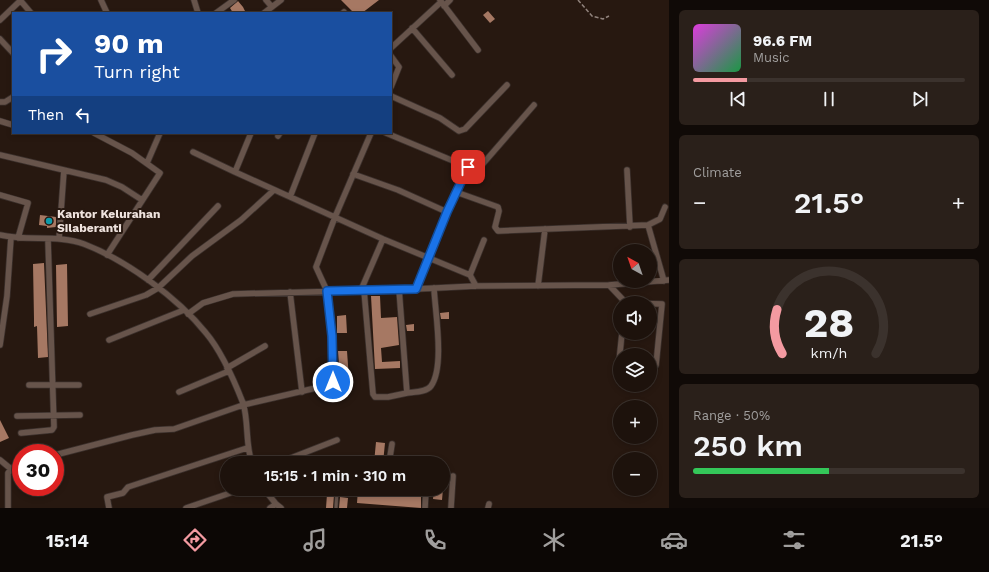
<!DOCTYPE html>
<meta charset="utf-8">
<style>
:root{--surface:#1d120c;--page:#2a201a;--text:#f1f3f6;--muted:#a09e9d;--line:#3b322d;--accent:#f49aa1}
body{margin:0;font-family:"Work Sans",sans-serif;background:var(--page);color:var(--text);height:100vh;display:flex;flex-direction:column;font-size:15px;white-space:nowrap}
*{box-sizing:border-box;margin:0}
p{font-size:13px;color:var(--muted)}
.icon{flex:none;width:22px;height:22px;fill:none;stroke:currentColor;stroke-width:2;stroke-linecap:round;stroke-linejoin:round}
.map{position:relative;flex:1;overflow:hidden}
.panel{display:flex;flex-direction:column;gap:10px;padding:10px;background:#100a07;width:320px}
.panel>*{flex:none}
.top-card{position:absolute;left:12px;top:12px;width:380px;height:122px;border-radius:0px;box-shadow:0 2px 6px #0003,0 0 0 1px var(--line);background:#1a4fa0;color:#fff;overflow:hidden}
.needle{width:26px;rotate:320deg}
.controls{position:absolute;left:613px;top:244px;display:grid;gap:8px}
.controls a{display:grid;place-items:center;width:44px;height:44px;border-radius:50%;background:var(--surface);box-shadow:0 2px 6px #0003,0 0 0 1px var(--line);font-size:20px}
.speed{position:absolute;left:12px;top:444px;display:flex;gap:8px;font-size:20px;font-weight:700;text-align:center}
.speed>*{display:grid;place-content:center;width:52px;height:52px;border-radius:50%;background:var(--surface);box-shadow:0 2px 6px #0003,0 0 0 1px var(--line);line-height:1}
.speed .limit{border:6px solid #d22;background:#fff;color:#111}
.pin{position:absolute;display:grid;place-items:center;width:34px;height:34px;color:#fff;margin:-17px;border-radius:8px;box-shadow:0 2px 6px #0006}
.me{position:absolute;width:44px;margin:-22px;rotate:0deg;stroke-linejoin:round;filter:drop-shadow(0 0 3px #0008)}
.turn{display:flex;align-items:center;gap:14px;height:84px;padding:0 16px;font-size:18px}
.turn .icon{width:52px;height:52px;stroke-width:2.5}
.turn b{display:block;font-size:28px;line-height:34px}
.then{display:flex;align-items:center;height:38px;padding:0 16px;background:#0003;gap:8px;font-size:15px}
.big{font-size:30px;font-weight:600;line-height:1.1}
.panel .widget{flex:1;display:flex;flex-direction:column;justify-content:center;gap:6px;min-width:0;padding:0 14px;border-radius:6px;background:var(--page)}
.panel .dial{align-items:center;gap:0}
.dial svg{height:104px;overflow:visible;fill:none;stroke:var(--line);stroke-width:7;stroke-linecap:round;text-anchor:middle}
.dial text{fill:var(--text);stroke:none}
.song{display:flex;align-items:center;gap:12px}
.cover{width:48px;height:48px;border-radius:6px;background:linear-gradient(135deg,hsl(300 70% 55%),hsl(140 70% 35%))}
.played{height:4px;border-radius:2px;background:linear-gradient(90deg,var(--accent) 20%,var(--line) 20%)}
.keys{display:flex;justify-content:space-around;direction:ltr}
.heat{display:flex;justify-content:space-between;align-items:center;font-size:22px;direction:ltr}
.charge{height:6px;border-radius:3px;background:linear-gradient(90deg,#34c759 50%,var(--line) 0)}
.trip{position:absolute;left:220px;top:456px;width:230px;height:40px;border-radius:20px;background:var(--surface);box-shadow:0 2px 6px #0003,0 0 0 1px var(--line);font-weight:600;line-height:40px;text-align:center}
.tab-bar{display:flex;height:64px;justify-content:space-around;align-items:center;background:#0c0705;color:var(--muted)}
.tab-bar .icon{width:28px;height:28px}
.tab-bar .active{color:var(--accent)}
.tab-bar b{font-size:18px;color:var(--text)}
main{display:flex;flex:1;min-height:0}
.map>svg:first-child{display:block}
</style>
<main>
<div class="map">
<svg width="669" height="508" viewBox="0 0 669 508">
<rect width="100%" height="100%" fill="#271810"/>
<!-- building -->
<path fill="#a67863" d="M341,0H379L362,13H354Z
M238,1L243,7L246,13H233L230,8Z
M488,11L495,19L490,23L483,15Z
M40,215L56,217V227L47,228V226L39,225Z
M44,263L48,357L38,358L37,326L34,327V319L33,264Z
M67,264L68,326L57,327L56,265Z
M371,296H380L381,318L397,317L399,345L381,348L382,362L400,361V368L375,369Z
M449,312V319H441L440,313Z
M346,315L347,333H337V316Z
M414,324V331H407L406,325Z
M338,351H347L349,379H340Z
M0,420L9,438L0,442Z
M376,442L385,443L383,463H374Z
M358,489H386V492L421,494V508L357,503Z
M434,489H443L442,500L433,499Z
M327,494L334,495L333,508H326Z
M340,497L348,498L347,508H339Z"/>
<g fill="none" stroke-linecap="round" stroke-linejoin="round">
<!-- lane casing -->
<g stroke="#3c312d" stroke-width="4.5">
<path id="lane" d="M336,508L337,490"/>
</g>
<!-- street casing -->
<g stroke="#3c312d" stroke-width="7">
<path id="street" d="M20,0L31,13
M101,0L107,13
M194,0L198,13
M266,0L272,7
M440,0L478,50
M444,6L450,0
M216,13L234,0
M264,13L281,0
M343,13L344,12
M0,20L21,0
M412,28L452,75
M0,39L13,53
M391,48L441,2
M391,56L399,67L391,87
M391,96L440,118L459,131L465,129L507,85
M0,102H5L13,97
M0,121L13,125
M94,133L132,153L160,173L107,255
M251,133L235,172L383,239L470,275L476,286
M386,133L468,167L447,212
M278,136L280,133
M193,152L235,172
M0,155L106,180L122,187L142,200
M147,163L160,133
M468,167L481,166L534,105
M627,170L630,227
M456,192L498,207L499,211L495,227L498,231L648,225L660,219L665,207
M0,195L28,203L18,238
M290,197L315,133
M648,225L664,281
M0,235C27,242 58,234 84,244C126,260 178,298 206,333C222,352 234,380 243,403C249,422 245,444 252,463
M59,239L64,170
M470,275L484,240
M148,280L218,206
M609,285L669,280
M538,286L545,229
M399,289L407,393C414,392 427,392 431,386C445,367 435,311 434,288
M416,289L476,286L609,285L626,303L662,304L656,365
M361,290L383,239
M364,290L373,394L375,397H388L407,393
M290,292L302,392
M90,314L146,295L158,288L192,256L241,220L274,190
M188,314L203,303L233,294L416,289L447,212L398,190L353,174
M109,340L184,310
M0,345L7,296L11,237
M619,362L622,333
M227,368L265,346
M29,385H79
M179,392L229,371
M17,416L80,415
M21,433L52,430L54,427L48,240
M55,455L132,435L155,430L174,429L243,405L333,384L332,336L327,291L316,267L335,217L371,133
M0,460L11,469
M278,463L337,440
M389,463L392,444
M428,463V461
M264,489L276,504L281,508
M8,508V473L11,469L21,464
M109,508L107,497L123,493L128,487L247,448
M186,508L242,489
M270,508L276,504
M425,508L426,489
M451,508L453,476
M488,508L489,504"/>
</g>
<!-- path -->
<path stroke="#90827c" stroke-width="1.5" stroke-dasharray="4 2" stroke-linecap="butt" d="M578,0L592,16L603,19L609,16"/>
<!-- lane -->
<use href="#lane" stroke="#67544b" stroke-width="3"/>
<!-- street -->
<use href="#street" stroke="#67544b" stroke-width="5.5"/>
</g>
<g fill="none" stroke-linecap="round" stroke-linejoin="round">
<!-- route casing -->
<g stroke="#114b97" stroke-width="10">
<path id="route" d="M333,382L332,336L327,291L416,289L447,212L468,167"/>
</g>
<!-- route -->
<use href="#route" stroke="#1a73e8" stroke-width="7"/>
</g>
<!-- markers -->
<circle fill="#0f9aa8" stroke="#271810" stroke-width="1.5" cx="49" cy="221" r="4"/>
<g text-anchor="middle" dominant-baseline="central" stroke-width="4" stroke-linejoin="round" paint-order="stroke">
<!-- poi labels -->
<g font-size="12" font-weight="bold" fill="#efe3de" stroke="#271810" text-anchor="start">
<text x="57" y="214">Kantor Kelurahan<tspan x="57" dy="14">Silaberanti</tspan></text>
</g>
</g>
</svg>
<div class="controls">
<a><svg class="needle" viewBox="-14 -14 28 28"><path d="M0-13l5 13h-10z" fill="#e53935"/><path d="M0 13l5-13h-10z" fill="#a09e9d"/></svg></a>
<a><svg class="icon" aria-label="sound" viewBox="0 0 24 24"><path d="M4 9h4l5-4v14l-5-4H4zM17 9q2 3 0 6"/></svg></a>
<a><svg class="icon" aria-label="layers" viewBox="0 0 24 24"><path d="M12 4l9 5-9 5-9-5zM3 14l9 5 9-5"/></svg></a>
<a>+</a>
<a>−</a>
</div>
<div class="speed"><div class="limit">30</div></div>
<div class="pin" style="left:468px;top:167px;background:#d93025"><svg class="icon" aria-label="arrive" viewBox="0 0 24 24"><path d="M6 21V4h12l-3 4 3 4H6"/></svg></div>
<svg class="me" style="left:333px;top:382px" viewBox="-20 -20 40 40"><circle r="17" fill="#1a73e8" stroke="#fff" stroke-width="3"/><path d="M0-11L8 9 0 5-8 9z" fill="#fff"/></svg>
<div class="trip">15:15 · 1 min · 310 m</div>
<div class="top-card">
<div class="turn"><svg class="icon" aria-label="right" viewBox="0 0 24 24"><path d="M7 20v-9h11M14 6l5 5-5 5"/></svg><div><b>90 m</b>Turn right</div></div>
<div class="then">Then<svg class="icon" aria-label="left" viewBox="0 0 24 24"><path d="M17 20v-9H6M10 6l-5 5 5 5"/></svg></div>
</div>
</div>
<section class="panel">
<div class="widget">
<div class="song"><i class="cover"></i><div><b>96.6 FM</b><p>Music</p></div></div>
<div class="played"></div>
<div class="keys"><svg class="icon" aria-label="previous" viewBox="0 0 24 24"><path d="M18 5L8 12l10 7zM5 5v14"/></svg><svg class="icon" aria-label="pause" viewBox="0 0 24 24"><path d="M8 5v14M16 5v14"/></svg><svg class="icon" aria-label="next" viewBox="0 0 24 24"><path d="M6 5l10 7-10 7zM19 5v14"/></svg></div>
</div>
<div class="widget"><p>Climate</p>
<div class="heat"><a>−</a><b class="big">21.5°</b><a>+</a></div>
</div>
<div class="widget dial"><svg viewBox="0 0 100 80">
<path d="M14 69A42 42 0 1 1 86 69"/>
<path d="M14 69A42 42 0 0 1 10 35" stroke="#f49aa1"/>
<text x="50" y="56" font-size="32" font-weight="700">28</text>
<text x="50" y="72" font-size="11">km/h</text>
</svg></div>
<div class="widget"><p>Range · 50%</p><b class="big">250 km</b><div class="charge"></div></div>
</section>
</main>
<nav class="tab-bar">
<b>15:14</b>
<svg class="icon active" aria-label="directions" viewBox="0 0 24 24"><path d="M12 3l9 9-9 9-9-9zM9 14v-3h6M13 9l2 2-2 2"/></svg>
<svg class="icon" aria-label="music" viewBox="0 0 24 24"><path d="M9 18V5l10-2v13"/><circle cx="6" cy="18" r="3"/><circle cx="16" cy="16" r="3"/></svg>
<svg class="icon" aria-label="phone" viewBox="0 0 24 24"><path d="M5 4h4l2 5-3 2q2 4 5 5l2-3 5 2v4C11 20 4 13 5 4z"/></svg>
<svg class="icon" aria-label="climate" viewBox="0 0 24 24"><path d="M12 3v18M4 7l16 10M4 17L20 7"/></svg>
<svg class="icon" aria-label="car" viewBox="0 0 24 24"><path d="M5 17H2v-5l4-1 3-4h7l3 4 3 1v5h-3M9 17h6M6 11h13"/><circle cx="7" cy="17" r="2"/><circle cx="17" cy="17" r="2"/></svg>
<svg class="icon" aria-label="filters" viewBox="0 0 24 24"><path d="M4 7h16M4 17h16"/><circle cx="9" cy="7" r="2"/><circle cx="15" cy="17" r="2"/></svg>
<b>21.5°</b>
</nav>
